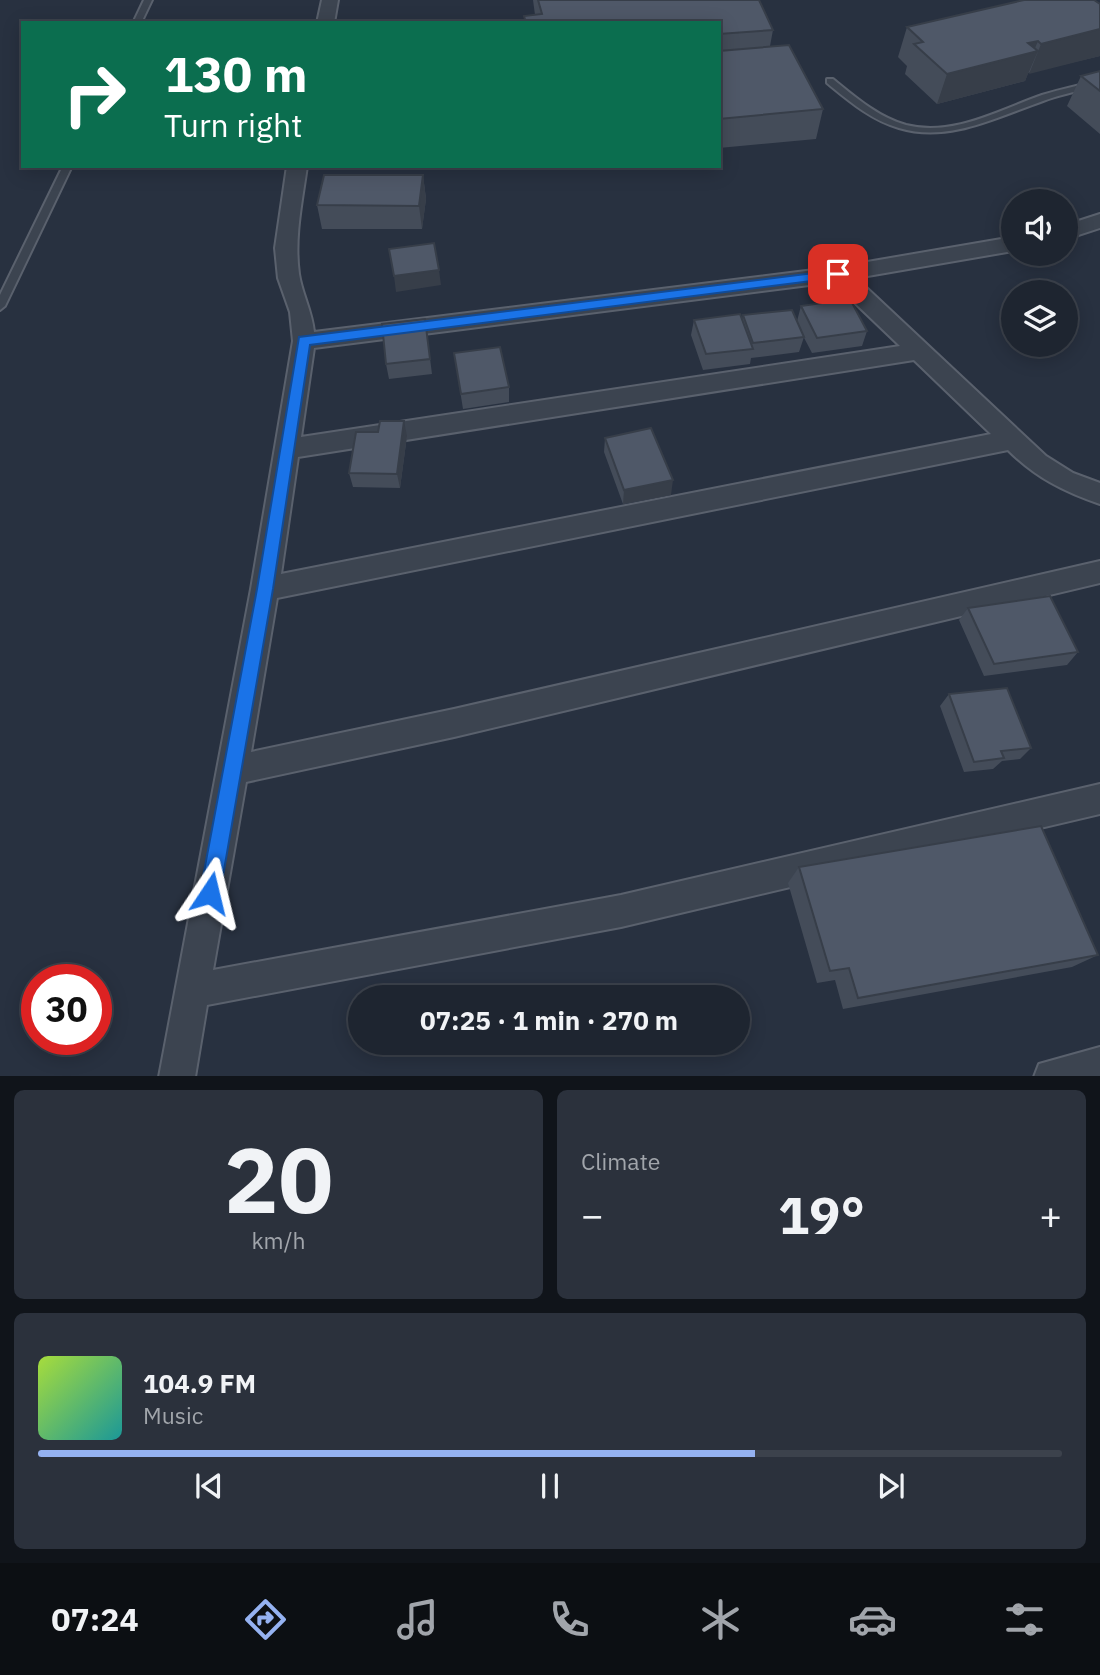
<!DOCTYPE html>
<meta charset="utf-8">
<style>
:root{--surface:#1e2530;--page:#2b313c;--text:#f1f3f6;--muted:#a1a5ab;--line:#3c424c;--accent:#95b2f1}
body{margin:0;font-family:"IBM Plex Sans",sans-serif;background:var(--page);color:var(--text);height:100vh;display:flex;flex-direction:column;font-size:26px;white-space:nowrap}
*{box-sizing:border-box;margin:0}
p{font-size:23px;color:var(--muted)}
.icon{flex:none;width:38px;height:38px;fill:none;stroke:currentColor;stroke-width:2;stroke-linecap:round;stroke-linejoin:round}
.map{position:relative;height:1076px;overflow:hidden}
.panel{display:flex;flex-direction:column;gap:14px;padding:14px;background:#10141a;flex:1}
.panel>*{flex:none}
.hud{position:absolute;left:21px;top:21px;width:700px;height:147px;border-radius:0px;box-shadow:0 4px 18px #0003,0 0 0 2px var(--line);background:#0b6e4f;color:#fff;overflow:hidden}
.fabs{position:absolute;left:1001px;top:189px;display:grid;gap:14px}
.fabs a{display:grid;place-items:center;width:77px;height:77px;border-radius:50%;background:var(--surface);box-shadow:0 4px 18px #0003,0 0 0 2px var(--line);font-size:35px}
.speed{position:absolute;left:21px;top:964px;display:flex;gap:14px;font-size:35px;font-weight:700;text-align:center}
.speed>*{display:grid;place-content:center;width:91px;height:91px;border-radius:50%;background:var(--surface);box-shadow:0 4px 18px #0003,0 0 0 2px var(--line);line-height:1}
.speed .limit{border:10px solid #d22;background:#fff;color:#111}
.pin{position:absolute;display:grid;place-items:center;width:60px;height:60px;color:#fff;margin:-30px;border-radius:14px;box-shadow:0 4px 10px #0006}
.me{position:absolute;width:77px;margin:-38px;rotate:10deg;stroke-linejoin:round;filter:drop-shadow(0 0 5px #0008)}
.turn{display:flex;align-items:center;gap:24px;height:147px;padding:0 28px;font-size:32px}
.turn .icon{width:91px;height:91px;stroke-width:2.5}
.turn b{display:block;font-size:49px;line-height:60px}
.big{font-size:52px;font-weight:800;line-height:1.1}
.panel .card{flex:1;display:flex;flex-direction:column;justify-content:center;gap:10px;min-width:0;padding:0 24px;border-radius:10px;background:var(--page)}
.panel .dial{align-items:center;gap:0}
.dial b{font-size:91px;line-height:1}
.song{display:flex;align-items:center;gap:21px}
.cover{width:84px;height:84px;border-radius:10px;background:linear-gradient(135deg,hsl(80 70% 55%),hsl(180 70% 35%))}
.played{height:7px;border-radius:4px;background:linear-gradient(90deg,var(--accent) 70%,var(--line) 70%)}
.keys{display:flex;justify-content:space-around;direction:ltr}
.heat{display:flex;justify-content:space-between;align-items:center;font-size:38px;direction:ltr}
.panel .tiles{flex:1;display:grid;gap:14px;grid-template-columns:1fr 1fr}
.card:last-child{grid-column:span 2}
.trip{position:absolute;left:348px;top:985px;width:402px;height:70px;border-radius:35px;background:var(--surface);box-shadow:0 4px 18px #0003,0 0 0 2px var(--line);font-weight:800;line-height:70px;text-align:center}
.tabs{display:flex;height:112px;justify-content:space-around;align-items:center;background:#0c0f13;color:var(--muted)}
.tabs .icon{width:49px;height:49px}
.tabs .active{color:var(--accent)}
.tabs b{font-size:32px;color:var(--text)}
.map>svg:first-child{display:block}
</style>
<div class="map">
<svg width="1100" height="1077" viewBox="0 0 1100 1077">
<rect width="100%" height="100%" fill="#283140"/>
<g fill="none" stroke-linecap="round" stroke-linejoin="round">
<!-- service casing -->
<g stroke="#5a616d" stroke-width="4">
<path id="service" d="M144,0H152L141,23H133Z
M827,79H833C855,97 878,117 906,125C953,137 999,110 1042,95C1061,89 1081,85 1100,80V86C1081,90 1062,94 1043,101C997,117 949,143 899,128C871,120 849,101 827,83Z
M63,166H72L5,306L0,310V295Z"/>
</g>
<!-- minor casing -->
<g stroke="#5a616d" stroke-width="4">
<path id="minor" d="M322,0H338L334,23H317Z
M287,166H307C302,202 294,238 299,274C302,294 312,311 314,332L838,267L1013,237V251L856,278L1046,456L1073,473L1100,483V504C1064,492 1035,477 1008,450L277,598L251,752L454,709L1100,561V583L454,737L246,782L213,970L621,895L1100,784V814L621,927L207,1005L195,1077H159L251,589L293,341L290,312L278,278L275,248ZM833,282L900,346L301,437L314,348ZM914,360L991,434L281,574L298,457Z
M1100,214V228L1066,239V225Z
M1100,1047V1077H1034L1039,1064Z"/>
</g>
<!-- service -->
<use href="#service" fill="#3c4450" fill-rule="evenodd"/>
<!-- minor -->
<use href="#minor" fill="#3c4450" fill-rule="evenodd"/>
</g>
<!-- wall -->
<path fill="#444c59" d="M533,0H759L773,30L770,46L823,109L816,139L719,148V23H524V16L535,15Z
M1100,4V56L1028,73L1025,81L937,104L905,74L907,66L898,57L907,27Z
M1100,71V134L1067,106L1081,76Z
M423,175L426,199L422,229H322L317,205Z
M801,306L867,331L862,346L812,353L801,332L804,337L799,352L751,358L750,364L703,370L691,335L694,320H742L743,315L797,321Z
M425,319L432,374L389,379L386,364Z
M454,353L509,387V402L463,409Z
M407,436L400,488L353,487L349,473Z
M605,438L671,495L623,504L604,452Z
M968,608L1078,652L1067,665L984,676L959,620Z
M949,694L1031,748L1020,759L1002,761L993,769L964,772L940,706Z
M799,867L1098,955L1072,967L843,1009L835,980L817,983L788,883Z"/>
<!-- shaded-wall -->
<path fill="#373e49" d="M1100,29V56L1029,74L1041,44Z
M1038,41L1033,53L1038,51L1025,81L937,104L947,74L1028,43Z
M423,175L426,199L422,229L419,206Z
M439,270L441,285L396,292L394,276Z
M404,421L407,436L400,488L397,474Z
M673,480L671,495L623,504L624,490Z"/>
<!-- building -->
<path fill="#4f5868" stroke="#373e49" stroke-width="2" d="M538,0H759L773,30L719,34V23H526L524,16L542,14Z
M1024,0H1094L1100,4V29L1041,44L1038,41L1028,43L1038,51L947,74L914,44L923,42L907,27Z
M789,45L823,109L719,119V51Z
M1100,71V91L1081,76Z
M324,175H423L419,206L317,205Z
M434,243L439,270L394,276L389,249Z
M850,299L867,331L817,338L801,306Z
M792,310L804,337L753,343L743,315Z
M740,314L753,349L706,354L694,320Z
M425,319L430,359L386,364L382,324Z
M500,347L509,387L461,394L454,353Z
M380,421H404L397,474L349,473L356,432H378Z
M651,428L673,480L624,490L605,438Z
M1050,596L1078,652L994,664L968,608Z
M1007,688L1031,748L1001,751L1004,758L974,762L949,694Z
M1041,826L1098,955L858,998L849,968L830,971L799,867Z"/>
<!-- route -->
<path fill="#1a73e8" stroke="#114b97" stroke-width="2" d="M838,270L843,271V277L310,345L273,589L220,893L217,900L210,903L203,900L200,893L257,589L299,337Z"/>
</svg>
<div class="fabs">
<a><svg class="icon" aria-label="sound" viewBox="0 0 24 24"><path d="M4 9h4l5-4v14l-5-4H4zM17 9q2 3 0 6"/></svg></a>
<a><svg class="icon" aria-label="layers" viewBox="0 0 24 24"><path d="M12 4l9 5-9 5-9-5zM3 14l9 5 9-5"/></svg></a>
</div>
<div class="speed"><div class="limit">30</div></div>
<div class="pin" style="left:838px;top:274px;background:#d93025"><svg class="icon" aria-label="arrive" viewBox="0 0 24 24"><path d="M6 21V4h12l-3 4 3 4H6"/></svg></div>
<svg class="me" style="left:210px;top:893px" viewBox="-20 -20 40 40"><path d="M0-17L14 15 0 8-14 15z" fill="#1a73e8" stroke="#fff" stroke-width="4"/></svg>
<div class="trip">07:25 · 1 min · 270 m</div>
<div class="hud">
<div class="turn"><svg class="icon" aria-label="right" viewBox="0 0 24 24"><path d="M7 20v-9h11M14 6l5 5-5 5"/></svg><div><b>130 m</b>Turn right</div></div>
</div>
</div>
<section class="panel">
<div class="tiles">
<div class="card dial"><b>20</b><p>km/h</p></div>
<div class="card"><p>Climate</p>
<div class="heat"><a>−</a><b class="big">19°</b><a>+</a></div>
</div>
<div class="card">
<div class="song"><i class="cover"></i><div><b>104.9 FM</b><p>Music</p></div></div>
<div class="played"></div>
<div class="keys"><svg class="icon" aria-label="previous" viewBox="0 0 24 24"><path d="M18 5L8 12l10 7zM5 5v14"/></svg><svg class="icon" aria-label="pause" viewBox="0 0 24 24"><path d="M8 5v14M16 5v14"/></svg><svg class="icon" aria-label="next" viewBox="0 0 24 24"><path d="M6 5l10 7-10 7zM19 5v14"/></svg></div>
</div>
</div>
</section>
<nav class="tabs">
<b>07:24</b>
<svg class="icon active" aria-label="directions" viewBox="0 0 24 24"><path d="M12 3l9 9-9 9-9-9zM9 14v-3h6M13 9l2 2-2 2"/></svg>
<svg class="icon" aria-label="music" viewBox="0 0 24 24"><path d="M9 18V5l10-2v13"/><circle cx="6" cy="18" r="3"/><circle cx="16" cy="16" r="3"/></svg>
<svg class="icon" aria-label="phone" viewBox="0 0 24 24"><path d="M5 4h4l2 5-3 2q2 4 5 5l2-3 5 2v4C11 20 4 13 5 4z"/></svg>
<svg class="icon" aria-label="climate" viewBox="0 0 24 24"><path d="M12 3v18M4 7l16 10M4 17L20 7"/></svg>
<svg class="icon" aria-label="car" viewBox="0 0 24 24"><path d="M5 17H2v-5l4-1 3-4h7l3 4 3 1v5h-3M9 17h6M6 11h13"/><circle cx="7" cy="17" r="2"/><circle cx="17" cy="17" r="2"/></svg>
<svg class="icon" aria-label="filters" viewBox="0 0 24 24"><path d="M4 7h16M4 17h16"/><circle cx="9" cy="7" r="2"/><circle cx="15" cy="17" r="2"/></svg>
</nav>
